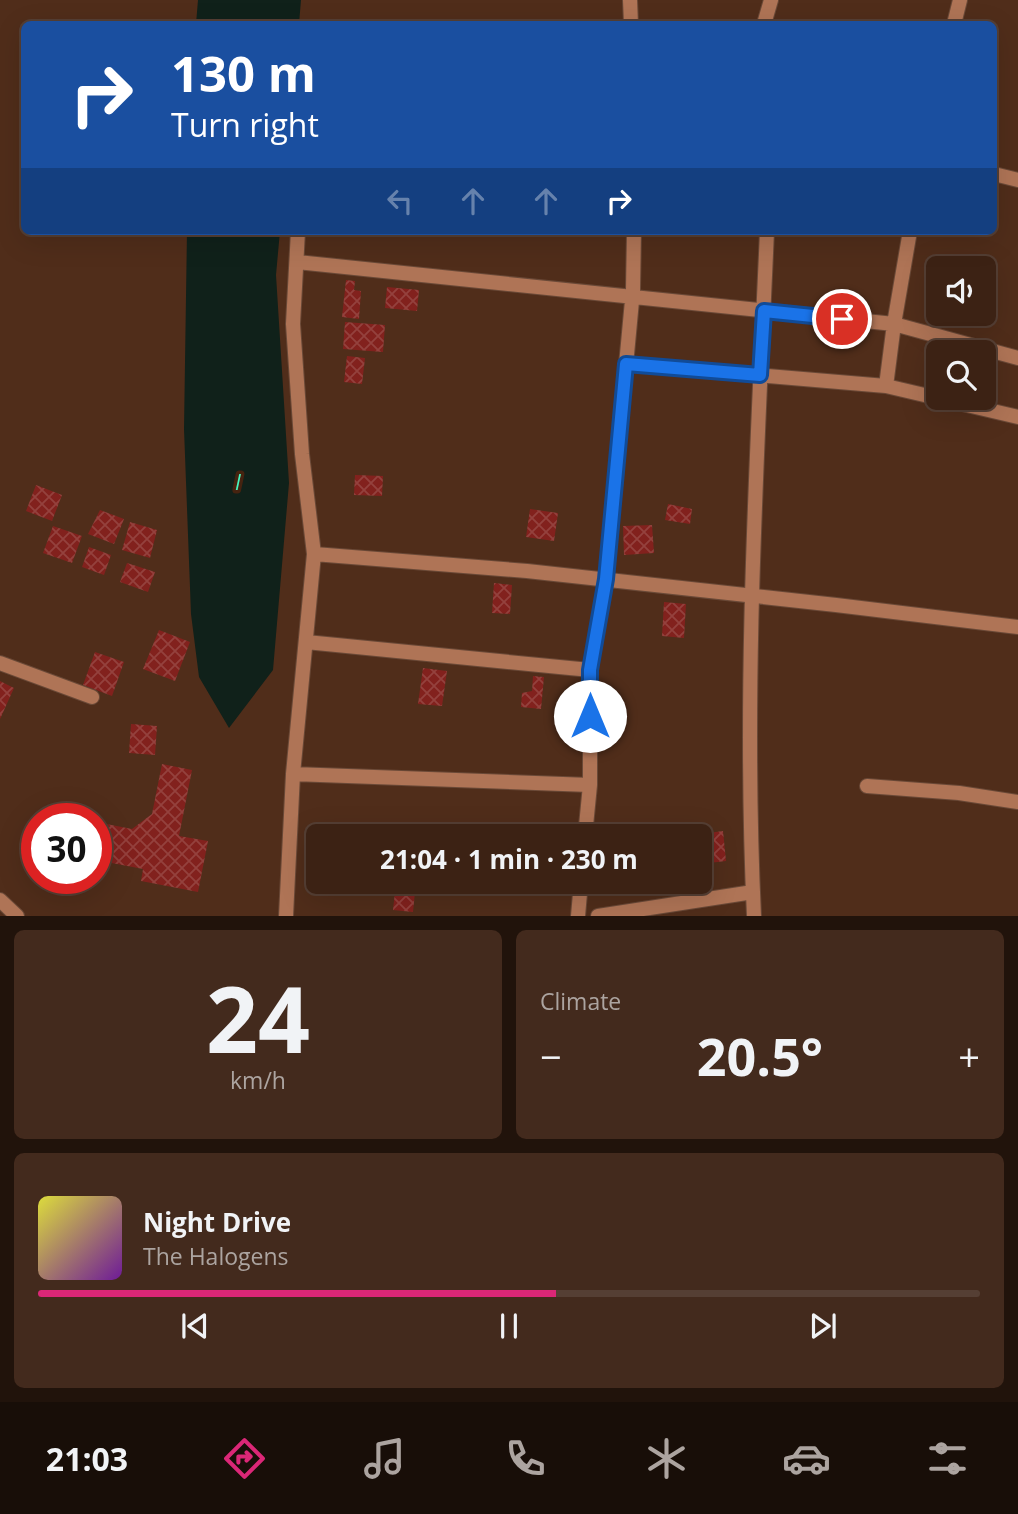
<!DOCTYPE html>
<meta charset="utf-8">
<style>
:root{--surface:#3c2214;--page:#432a1d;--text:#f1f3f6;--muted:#aca4a0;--line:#553f34;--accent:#db2777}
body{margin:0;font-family:"Open Sans",sans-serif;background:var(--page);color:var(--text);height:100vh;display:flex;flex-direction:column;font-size:26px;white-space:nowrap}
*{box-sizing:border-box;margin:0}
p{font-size:23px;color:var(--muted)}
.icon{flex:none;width:38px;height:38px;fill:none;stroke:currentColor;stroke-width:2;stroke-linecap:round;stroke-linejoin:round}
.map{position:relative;height:916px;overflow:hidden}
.sheet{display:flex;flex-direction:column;gap:14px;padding:14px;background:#21130b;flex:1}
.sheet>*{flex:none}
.hud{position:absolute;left:21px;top:21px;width:976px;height:214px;border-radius:10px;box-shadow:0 7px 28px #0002,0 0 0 2px var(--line);background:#1a4fa0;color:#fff;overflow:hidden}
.buttons{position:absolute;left:926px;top:256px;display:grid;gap:14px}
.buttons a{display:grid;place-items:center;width:70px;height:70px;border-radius:10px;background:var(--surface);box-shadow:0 7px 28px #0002,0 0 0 2px var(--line);font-size:35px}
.speed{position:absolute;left:21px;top:803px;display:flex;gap:14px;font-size:35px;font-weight:700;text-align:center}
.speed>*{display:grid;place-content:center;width:91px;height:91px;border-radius:50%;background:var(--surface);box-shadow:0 7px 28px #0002,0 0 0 2px var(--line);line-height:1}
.speed .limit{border:10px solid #d22;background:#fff;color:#111}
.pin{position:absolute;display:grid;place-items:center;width:60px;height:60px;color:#fff;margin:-30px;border:4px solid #fff;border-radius:50%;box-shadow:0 2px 7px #0007}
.me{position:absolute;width:77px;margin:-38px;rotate:0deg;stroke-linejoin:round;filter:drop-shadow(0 0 5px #0008)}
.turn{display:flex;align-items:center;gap:24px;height:147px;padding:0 35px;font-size:32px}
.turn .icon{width:91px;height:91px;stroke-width:2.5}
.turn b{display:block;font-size:49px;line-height:60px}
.lanes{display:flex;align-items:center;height:66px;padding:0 35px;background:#0003;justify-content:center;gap:35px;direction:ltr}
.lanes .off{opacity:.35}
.big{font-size:52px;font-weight:700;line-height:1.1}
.sheet .tile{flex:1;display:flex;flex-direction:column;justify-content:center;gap:10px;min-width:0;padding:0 24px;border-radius:10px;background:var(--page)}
.sheet .dial{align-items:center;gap:0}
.dial b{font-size:91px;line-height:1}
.song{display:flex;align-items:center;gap:21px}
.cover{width:84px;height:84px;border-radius:10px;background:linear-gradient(135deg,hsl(60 70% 55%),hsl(280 70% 35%))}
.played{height:7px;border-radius:4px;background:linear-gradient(90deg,var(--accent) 55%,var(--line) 55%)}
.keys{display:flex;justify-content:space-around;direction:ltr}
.heat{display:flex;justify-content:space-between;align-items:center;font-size:38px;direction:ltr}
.sheet .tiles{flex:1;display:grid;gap:14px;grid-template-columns:1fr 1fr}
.tile:last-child{grid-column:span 2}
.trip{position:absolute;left:306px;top:824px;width:406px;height:70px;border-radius:10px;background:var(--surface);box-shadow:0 7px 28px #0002,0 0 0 2px var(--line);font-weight:700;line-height:70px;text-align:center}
.menu{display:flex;height:112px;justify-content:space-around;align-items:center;background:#180e08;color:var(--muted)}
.menu .icon{width:49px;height:49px}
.menu .on{color:var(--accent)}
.menu b{font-size:32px;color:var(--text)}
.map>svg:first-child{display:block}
</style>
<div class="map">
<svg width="1018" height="916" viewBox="0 0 1018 916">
<defs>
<pattern id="building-cross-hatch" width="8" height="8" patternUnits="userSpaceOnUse" patternTransform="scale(1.75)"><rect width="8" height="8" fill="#82211d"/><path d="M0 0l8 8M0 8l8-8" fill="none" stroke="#94413d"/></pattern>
</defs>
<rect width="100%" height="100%" fill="#502d1a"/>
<!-- water -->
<path fill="#10211a" d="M198,0H301L299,24H196Z
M187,231H280L276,275L289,483L273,670L229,728L199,677L191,614L184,429Z"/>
<!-- building -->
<path fill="url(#building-cross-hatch)" d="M346,280L355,281L354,290L361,291L359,319L342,317Z
M387,287L419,290L417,311L385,308Z
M345,322L385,325L383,352L343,349Z
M347,356L365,358L362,384L344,382Z
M355,475L383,476L382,496L354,495Z
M36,485L62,495L52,521L26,511Z
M668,504L692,509L690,524L665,520Z
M530,509L558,513L554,541L526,537Z
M100,510L124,519L114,544L88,534Z
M130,522L157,530L150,558L122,550Z
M652,525L654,553L624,555L623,526Z
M53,526L82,536L72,563L43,553Z
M89,547L111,555L104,575L82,567Z
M127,563L155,572L148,592L120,582Z
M494,583L512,585L510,614L492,613Z
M664,602L686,604L684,638L662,636Z
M159,630L190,642L175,681L143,669Z
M95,652L124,662L112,696L83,685Z
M423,668L447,671L442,706L418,704Z
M533,676L544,677L541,709L521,707L522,693L532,691Z
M0,681L14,688L0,719Z
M131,724L157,726L155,755L129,753Z
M162,764L192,770L179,836L208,841L198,892L141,881L143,869L96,860V822L132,829L152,814Z
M519,823L573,827L572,836H518Z
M374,826L406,827V836H374Z
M723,831L726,861L700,864V836H694V835Z
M396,882H416L413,912L393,910Z"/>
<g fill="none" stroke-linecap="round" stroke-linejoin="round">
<!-- street casing -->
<g stroke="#6a4937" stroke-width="16">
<path id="street" d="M630,0L631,24
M764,24L771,0
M954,24L960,0
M994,174L1018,180
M297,262L894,324L1018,358
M626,364L886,386L1018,417
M886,386L894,324L910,231
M314,554L527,571L836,605L1018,627
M306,642L590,670
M0,663L92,697
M293,774L590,785
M867,786L959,793L1018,802
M585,836L590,785V670L606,579L633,290L634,231
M0,900L17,916
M286,916L293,774L314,554L302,454L293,324L298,231
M578,916L581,882
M598,916L753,892
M754,916C743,687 757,459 767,231"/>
</g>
<!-- street -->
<use href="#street" stroke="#af7456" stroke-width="14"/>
</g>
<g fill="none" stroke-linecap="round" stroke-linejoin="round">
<!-- route casing -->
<g stroke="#114b97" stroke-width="18">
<path id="route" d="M590,716V670L606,579L626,364L760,375L764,311L842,319"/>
</g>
<!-- route -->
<use href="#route" stroke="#1a73e8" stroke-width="12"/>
</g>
<g text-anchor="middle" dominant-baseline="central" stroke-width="7" stroke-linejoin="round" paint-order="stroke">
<!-- water labels -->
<g font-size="21" font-style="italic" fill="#44f8c0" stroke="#452310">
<text x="238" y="482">l</text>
</g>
</g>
</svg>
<div class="buttons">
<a><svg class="icon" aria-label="sound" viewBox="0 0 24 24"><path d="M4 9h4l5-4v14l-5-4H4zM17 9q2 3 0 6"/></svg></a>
<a><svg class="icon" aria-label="search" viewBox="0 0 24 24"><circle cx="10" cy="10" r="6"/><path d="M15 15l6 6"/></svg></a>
</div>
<div class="speed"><div class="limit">30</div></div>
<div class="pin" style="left:842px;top:319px;background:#d93025"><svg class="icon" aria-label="arrive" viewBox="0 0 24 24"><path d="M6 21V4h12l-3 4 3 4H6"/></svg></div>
<svg class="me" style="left:590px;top:716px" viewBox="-20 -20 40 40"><circle r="19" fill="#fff"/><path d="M0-13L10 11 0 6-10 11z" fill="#1a73e8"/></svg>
<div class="trip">21:04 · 1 min · 230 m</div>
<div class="hud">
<div class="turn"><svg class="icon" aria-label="right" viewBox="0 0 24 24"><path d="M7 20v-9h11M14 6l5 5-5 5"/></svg><div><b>130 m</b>Turn right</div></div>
<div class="lanes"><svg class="icon off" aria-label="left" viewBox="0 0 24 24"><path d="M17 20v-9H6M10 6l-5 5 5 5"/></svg><svg class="icon off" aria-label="ahead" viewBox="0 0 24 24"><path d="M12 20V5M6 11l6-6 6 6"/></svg><svg class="icon off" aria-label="ahead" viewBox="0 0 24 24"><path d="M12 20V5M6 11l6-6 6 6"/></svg><svg class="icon" aria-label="right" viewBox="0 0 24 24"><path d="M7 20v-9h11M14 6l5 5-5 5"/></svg></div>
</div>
</div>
<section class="sheet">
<div class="tiles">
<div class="tile dial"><b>24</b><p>km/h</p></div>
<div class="tile"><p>Climate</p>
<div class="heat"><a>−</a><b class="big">20.5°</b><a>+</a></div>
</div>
<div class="tile">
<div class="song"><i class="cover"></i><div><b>Night Drive</b><p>The Halogens</p></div></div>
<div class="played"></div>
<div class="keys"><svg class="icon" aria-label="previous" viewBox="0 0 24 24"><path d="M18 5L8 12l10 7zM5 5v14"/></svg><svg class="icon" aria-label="pause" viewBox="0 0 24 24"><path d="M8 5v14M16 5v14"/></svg><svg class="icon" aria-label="next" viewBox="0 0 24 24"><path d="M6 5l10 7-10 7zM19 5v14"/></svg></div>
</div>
</div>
</section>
<nav class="menu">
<b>21:03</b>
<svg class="icon on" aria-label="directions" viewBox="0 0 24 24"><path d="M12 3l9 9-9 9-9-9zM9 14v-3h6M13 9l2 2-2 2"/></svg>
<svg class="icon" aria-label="music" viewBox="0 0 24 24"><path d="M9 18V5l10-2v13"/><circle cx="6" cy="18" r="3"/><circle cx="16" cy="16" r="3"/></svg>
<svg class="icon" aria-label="phone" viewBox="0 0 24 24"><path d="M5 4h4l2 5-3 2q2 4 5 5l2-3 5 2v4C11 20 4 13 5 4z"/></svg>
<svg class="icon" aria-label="climate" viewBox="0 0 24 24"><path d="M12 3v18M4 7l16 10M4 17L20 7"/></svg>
<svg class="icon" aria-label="car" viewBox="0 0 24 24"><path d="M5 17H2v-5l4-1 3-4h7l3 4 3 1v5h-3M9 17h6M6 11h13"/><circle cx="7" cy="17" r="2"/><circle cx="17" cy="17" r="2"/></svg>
<svg class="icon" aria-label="filters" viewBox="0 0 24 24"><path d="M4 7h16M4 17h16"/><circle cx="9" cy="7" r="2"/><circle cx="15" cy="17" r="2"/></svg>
</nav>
